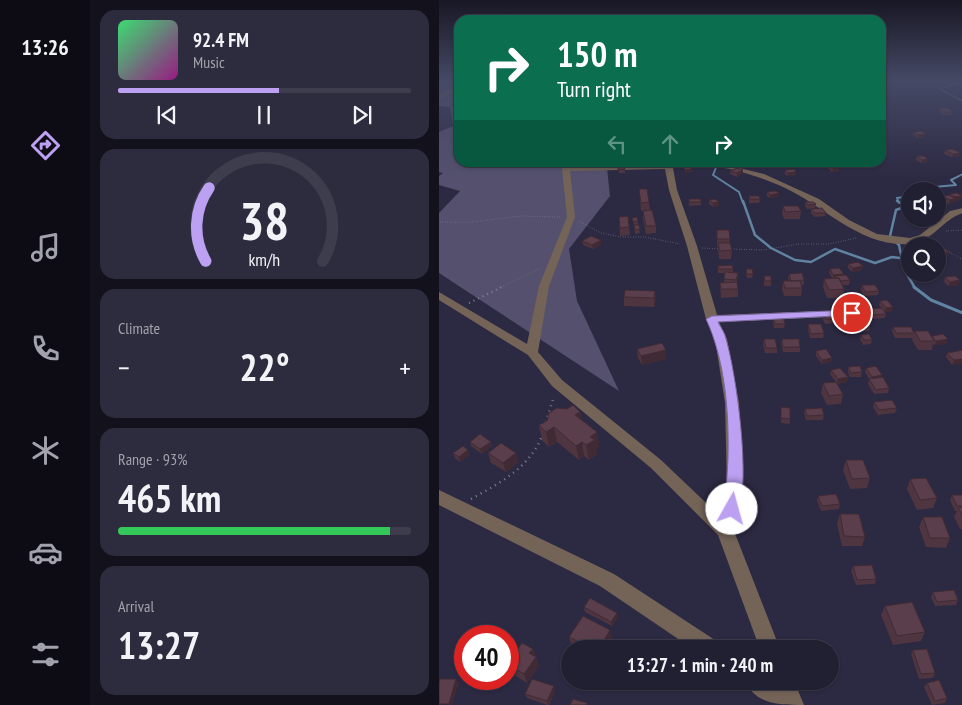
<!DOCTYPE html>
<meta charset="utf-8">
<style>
:root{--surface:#211f32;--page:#2d2c3e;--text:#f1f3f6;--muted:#a2a2ac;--line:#3e3d4d;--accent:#bca0f2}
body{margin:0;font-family:"PT Sans Narrow",sans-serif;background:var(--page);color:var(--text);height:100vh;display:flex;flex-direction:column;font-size:19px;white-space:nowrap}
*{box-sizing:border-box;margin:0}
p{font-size:16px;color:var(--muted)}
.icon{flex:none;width:28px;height:28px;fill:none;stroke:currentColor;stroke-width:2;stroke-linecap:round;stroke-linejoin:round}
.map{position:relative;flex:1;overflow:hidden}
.sheet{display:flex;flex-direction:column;gap:10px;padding:10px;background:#12111c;width:349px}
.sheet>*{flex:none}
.hud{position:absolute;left:15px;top:15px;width:432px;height:152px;border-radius:15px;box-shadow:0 1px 4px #0004,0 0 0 1px var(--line);background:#0b6e4f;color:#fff;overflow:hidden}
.tools{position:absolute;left:462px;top:182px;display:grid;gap:10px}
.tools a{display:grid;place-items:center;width:45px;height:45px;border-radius:50%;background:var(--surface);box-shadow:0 1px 4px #0004,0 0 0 1px var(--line);font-size:25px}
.speed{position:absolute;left:15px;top:625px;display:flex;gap:10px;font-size:25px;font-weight:700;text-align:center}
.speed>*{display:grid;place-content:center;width:65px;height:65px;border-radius:50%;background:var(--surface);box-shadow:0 1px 4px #0004,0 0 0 1px var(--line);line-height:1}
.speed .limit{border:8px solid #d22;background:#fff;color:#111}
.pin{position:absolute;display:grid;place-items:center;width:42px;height:42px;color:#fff;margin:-21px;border:2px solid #fff;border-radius:50%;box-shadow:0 1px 5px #0007}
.me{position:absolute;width:55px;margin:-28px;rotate:7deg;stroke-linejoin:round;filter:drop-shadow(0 0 4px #0008)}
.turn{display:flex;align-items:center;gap:18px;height:105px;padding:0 20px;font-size:22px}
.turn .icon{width:65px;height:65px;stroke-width:2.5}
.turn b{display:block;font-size:35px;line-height:42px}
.lanes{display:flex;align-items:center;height:48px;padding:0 20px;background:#0003;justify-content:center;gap:25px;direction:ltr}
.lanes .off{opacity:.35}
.big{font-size:38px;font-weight:700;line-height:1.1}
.sheet .card{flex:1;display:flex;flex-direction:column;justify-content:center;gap:8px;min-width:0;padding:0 18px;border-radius:15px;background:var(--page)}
.sheet .dial{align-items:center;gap:0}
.dial svg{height:130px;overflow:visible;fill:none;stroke:var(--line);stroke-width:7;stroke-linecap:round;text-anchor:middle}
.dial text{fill:var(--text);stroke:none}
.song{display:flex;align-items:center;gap:15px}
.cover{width:60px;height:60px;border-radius:8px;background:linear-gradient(135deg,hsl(140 70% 55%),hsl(310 70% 35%))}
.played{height:5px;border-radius:2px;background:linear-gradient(90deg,var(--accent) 55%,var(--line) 55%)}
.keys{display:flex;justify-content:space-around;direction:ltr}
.heat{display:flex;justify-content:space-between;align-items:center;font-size:28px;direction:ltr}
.charge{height:8px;border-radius:4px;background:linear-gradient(90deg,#34c759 93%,var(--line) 0)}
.trip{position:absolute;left:122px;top:640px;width:278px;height:50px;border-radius:25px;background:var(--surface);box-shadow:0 1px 4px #0004,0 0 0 1px var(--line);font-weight:700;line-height:50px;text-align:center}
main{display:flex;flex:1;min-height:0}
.dock{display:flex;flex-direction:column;width:90px;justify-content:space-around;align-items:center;background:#0d0c14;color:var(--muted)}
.dock .icon{width:35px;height:35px}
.dock .on{color:var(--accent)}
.dock b{font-size:22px;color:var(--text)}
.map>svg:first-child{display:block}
</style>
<main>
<nav class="dock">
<b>13:26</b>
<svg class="icon on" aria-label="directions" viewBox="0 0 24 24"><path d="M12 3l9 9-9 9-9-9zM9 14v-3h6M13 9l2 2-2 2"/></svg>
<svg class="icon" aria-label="music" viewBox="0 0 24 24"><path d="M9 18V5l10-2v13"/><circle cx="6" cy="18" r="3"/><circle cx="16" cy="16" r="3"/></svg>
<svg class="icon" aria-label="phone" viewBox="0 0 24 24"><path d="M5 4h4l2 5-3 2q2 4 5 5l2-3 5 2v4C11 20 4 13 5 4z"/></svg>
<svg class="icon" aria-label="climate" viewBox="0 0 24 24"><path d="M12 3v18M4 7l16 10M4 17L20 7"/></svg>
<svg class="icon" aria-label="car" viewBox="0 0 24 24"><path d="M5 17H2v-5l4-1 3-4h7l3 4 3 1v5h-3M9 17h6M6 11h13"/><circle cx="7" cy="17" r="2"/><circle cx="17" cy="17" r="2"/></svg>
<svg class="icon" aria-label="filters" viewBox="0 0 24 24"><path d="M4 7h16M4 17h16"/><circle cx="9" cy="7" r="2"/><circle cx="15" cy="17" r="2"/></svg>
</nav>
<section class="sheet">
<div class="card">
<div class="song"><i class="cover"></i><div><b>92.4 FM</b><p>Music</p></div></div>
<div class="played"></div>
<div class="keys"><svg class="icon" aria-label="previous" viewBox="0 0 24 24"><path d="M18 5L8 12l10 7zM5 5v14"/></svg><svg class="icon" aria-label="pause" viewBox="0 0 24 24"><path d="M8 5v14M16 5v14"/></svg><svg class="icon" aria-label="next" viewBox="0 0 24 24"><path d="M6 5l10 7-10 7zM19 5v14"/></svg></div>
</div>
<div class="card dial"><svg viewBox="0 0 100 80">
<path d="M14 69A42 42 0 1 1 86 69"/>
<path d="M14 69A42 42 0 0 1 16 24" stroke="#bca0f2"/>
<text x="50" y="56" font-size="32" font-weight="700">38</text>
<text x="50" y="72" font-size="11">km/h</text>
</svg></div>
<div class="card"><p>Climate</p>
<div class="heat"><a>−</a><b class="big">22°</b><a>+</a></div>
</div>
<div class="card"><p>Range · 93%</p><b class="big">465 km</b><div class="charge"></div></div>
<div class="card"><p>Arrival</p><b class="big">13:27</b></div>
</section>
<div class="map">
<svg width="524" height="705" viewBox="0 0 524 705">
<rect width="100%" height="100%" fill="#2c2942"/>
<!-- green -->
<path fill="#54506e" d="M0,80H20V162L213,163L168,168L171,196L130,249L138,301L180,391L0,273V213L21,191L0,185V176L4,173L0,172V132L14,126L11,107L0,106Z"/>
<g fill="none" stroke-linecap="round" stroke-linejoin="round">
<!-- stream-far3 -->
<path stroke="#5f83a0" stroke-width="1" d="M519,80L518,84L502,88V90L524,101"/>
<!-- stream-far2 -->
<path stroke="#5f83a0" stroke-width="2" d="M276,162L278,165L274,175L300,192L304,203
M484,191V188L517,185L512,180L524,174
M460,203L458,198L471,196"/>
<!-- stream-far1 -->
<path stroke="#5f83a0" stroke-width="2.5" d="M304,201L316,235L332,248L356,260L372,262L396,249L436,263L453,257L461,258
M458,201L468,206L457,210L451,236L460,245L465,269L476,288"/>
<!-- stream -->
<path stroke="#5f83a0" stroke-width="3" d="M475,287L492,300L524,313"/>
<!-- path-far2 -->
<path stroke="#848297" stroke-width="1" stroke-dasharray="0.5 2" stroke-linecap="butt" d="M140,221L162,233L182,237H206L241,244
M1,222H33L82,216L121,217
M507,231L524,230
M493,242L524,260
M263,248L281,249
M290,249L324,250L360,244H390L417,238
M60,288L102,268"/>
<!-- path-far1 -->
<path stroke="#848297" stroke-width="2" stroke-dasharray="1 4" stroke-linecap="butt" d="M30,303L63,287"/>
<!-- path -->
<path stroke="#848297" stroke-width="2.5" stroke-dasharray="1 4.5" stroke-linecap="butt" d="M107,422L115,396
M32,499C61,483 90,468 103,436"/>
<!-- minor -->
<path fill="#746458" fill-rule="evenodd" d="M20,86V90L0,99V95Z
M125,162H133L132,167L226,164L225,162L280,163L325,174L380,199L410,220L438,234L471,238L481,235L511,211L524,208V213C504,219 493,242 472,244C421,248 385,205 342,186C323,178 300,170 280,167C265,166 249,168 234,168L238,190L258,246L278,315L413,310L419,313L413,316L280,322L288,339L300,403L304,488L301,509L295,531L341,649H321L279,535L212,468L113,386L89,355L0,300V292L88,344L100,286L128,217L123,169ZM226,169L230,190L248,246L267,319L276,339L286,403L288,488L282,517L222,460L123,380L99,352L110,286L136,217L131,171Z
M0,490L175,574L279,642L282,649H254L161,586L0,505Z
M306,681H355L365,705C341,705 317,705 306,681Z"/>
</g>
<!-- wall -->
<path fill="#4e3540" d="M501,108L513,112L512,115H503L500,111Z
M475,132L486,137L479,138L474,135Z
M506,150L521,156L513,157L505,154Z
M478,156L489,159L488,162L482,163L477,160Z
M390,165L400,168V171L393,172L389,168Z
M179,166H185L186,173H180Z
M346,170L357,172V175L348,176L346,174Z
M291,171L304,173L298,177L291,174Z
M200,189L210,202L211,210L202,211Z
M328,192L340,193L339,197L330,198L328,196Z
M511,194L522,200L515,201V202L510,204L503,201L504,197L511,196Z
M310,196L321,199L320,203H310Z
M250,199L262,202V205L250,206Z
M270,200L280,202V206L274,207L270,204Z
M366,202L377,204L376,208L368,209L366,206Z
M344,206L362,211L361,219H345L343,214Z
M372,209L387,213L386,216L375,217L372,213Z
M204,211L217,226V233L207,234L204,219Z
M180,217L190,227L191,235L181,236Z
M198,217L201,233L196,234L194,221Z
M278,230L291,239L290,243L293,250L292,259H280L279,247H278Z
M143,241L162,245L154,249L144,245Z
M409,264L424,266L423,270L413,272L409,268Z
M279,266L294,269V272L299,273L298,282L299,289V297L282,298L281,283L285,282L286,273H279Z
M307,269L314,274L313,278H308L307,273Z
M391,269L405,274V276L411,280L410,285H403L405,289L404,298H388L384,287L385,279L393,278L390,273Z
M350,274L365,280V285H362L363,288L362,296H345L343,289L344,281H350L349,278Z
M325,276L332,281V286H325Z
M506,277L521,280L520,285L509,286L505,282Z
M423,285L440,291L439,295L425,296L422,290Z
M216,291L217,300L215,307L185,306V297Z
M441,301L454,307L453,311L446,312L447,314L446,318L433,319L429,313L430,309L442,308L440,305Z
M413,311L432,322L430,331L417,332L411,320Z
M385,314L398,319V323L386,324L384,319Z
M334,317L346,324L345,328H335L334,322Z
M369,324L385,333L384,338H371L369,329Z
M454,327L475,333L476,331L493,336L507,344L496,345L494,344L493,350H479L473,340L474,338H456L453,331Z
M422,335L433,340L432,344L424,345L421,339Z
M325,339L338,348V353H326L324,344Z
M343,339L361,347V352H344L342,344Z
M198,349L227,359L203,365L199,358Z
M524,350V363L513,365L507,357L508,353Z
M377,351L393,358L392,362L383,364L377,356Z
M409,367L423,372L422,377H411L409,372Z
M427,368L443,377L450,388L449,393L435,394L429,384L430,379L426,372Z
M392,370L409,377L408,382L398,384L404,394L402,404L388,405L382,393L384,383L397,382L391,374Z
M435,402L458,408L456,413L439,415L434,407Z
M342,407L351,419V424L342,423Z
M366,409L385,415L384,420H367L365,413Z
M141,412L143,420L158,432L160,447L157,449L158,454L150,460L145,456L140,460L118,442L110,447L103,440L100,425Z
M31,442H52L53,446L43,454L32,446Z
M14,453L31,455L21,462L16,458Z
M49,453L80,462L67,472L52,463Z
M407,460L431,478L428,488L411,489L404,470Z
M471,479L498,498L494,508L478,510L468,489Z
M513,495H524V529H521L515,517L518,511H516L511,500Z
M379,496L401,504L400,509L382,511L378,501Z
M401,514L426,537L423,546H403L398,524Z
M484,517L511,538L507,548L487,547L480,527Z
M414,566L437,579L436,584L417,585L412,571Z
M494,592L519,600L517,605L496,606L492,597Z
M446,606L486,632L482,641L454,645L442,615Z
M145,607L179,617L173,626L146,612Z
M130,637L173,639L167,649H139L133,646Z
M94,649L100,666L88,683L72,673L71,670L69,673V662V663Z
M474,650L496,673L494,678L480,679L472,654Z
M210,681H218L217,685Z
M488,683L508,698L506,703L493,705L485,687Z
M116,691L110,705H108L88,698L86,694Z"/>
<!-- shaded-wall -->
<path fill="#402b34" d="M487,134L486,137L479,138V135Z
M522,153L521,156L513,157L514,154Z
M489,159L488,162L482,163L483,160Z
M343,162L342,165L337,166V163Z
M394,168H400V171L393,172Z
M253,169L254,172L246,173V170Z
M304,170V173L298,177V173Z
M357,172V175L348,176L349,173Z
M340,193L339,197L330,198L331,195Z
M523,196L522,200L515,201V202L510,204L511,200L516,199V197Z
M280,202V206L274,207V203Z
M162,240V245L154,249L153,245Z
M510,252L508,256L499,257V253Z
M506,257L503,265L499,266V258Z
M424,266L423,270L413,272L414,268Z
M405,274L404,278L396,276V279L394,280V275Z
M521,280L520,285L509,286L511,282Z
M216,291L217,300L215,307V298Z
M454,307L453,311L446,312L447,308Z
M509,339L507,344L496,345L497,341Z
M227,350V359L203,365L202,356Z
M393,358L392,362L383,364V360Z
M524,359V363L513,365L515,360Z
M443,375L442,380L432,382L433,377Z
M409,377L408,382L398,384L399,379Z
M141,412L144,426L136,415Z
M115,427L118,442L110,447L107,432Z
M158,432L160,447L157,449L158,454L150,460L147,445L151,437Z
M52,442L53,446L43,454L41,449Z
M143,442L145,456L140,460L137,446Z
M29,450L31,455L21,462L20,457Z
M77,453L80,462L67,472L64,463Z
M178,613L179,617L173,626L172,622Z
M171,630L173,639L167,649H160Z
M94,649L100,666L88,683L85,674L90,653Z
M17,679L20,683L13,705H11L10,704Z
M115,686L116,691L109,705L108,701Z"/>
<!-- building -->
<path fill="#5b3e4b" stroke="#402b34" d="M501,108H509L513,112H504Z
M482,131L487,134L479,135L475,132Z
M513,149L522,153L514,154L506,150Z
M478,156H484L489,159L483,160Z
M396,164L400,168H394L390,165Z
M179,166H185L186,169L179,170Z
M244,166H252L253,169L246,170Z
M298,168L304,170L298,173L291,171Z
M355,169L357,172L349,173L346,170Z
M200,189H208L210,202L202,203Z
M337,191L340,193L331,195L328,192Z
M518,193L523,196L516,197L511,194Z
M509,195L516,198L511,200L504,197Z
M310,196H320L321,199H311Z
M250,199H261L262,202H250Z
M276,199L280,202L274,203L270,200Z
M366,202H374L377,204L369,205Z
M344,206H359L362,211L346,212Z
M383,208L387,213H376L372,209Z
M213,210L217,226H207L204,211Z
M189,216L190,227L181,228L180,217Z
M198,217L199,221L194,222L193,218Z
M195,225H200L201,229L196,230Z
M278,230H290L291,239H278Z
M152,236L162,240L153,245L143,241Z
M279,243H291L293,250L281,251Z
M504,247L510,252L501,253L499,251V248Z
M499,251L506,257L499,258Z
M419,262L424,266L414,268L409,264Z
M293,265L294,269H279V266Z
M400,268L405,274L394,275L391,269Z
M307,269H313L314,274H308Z
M286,272L299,273L297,280L285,279Z
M363,273L365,280L352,281L350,274Z
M407,275L411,280L401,281L400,278H398L396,276Z
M325,276H332V281H326Z
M516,276L521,280L511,282L506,277Z
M400,278L405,289L390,290L385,279Z
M344,281H361L363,288H346Z
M298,282L299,289H282L281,283Z
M423,285H436L440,291L426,292Z
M186,290L216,291L215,298L185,297Z
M448,300L454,307L447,308L441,301Z
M443,308L447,314L434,315L430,309Z
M413,311H425L432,322L419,323Z
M385,314H396L398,319H387Z
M334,317H344L346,324H336Z
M369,324H382L385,333L372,334Z
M454,327H472L475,333H457Z
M476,331H489L495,341H481Z
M430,334L433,340H425L422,335Z
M504,334L509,339L497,341L493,336Z
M325,339H336L338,348H327Z
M343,339H360L361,347H344Z
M223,343L227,350L202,356L198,349Z
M387,349L393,358L383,360L377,351Z
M524,350V359L515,360L508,353Z
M421,366L423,372L412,373L409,367Z
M437,366L443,375L433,377L427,368Z
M401,368L409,377L399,379L392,370Z
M444,377L450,388L437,390L430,379Z
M397,382L404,394L390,396L384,383Z
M453,400L458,408L440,410L435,402Z
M134,405L141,412L136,415L158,432L151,437L156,440L147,445L143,442L137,446L115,427L107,432L100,425L108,421L110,413L118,408L128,409Z
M342,407L351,408V419L342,418Z
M383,408L385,415L368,416L366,409Z
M41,434L52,442L41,449L31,442Z
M62,443L77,453L64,463L49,453Z
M24,446L29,450L20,457L14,453Z
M407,460H424L431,478L413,479Z
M487,478L498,498L481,500L471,479Z
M397,494L401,504L383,506L379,496Z
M513,495H524V506H518Z
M524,507V516L519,508Z
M401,514H420L426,537L405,536Z
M484,517H503L511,538H491Z
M433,565L437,579L418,580L414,566Z
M515,590L519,600L498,602L494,592Z
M151,598L178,613L172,622L145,607Z
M473,602L486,632L458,636L446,606Z
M144,616L171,630L160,649H155L130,637Z
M194,642L208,649H190Z
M83,643L94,649L90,653L97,657L85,674L69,665V663Z
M488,649L496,673L482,674L474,650Z
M1,679H17L10,704H0V682Z
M93,679L115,686L108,701L86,694Z
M500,680L508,698L496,701L488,683Z
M134,699L148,703L147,705H131Z"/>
<!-- sky -->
<linearGradient id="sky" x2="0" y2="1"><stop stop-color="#181724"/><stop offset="0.45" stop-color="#454965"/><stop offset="1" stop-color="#454965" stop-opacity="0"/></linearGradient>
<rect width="524" height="179" fill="url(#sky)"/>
<!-- route -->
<path fill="#bca0f2" stroke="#7a689d" d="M413,310L419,313L417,315L279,322C282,328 286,333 287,339C297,372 313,485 298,514L293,516L288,514C285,509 289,466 289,456C290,412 286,360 267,319L273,316Z"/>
</svg>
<div class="tools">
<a><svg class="icon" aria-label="sound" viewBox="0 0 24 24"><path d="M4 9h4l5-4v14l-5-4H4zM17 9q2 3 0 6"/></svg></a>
<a><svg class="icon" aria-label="search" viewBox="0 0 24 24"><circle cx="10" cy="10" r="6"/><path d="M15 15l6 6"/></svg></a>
</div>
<div class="speed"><div class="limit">40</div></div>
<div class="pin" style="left:413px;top:313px;background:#d93025"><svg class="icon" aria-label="arrive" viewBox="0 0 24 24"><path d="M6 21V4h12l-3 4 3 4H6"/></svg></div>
<svg class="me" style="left:293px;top:509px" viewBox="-20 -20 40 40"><circle r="19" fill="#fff"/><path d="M0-13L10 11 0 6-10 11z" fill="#bca0f2"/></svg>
<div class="trip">13:27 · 1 min · 240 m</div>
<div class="hud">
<div class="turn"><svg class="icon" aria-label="right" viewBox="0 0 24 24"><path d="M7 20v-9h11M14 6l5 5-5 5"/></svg><div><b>150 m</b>Turn right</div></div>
<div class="lanes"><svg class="icon off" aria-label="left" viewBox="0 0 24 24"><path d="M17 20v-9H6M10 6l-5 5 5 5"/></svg><svg class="icon off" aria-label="ahead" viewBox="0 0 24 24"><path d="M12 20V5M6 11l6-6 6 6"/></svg><svg class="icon" aria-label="right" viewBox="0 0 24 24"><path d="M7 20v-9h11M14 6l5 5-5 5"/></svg></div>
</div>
</div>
</main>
